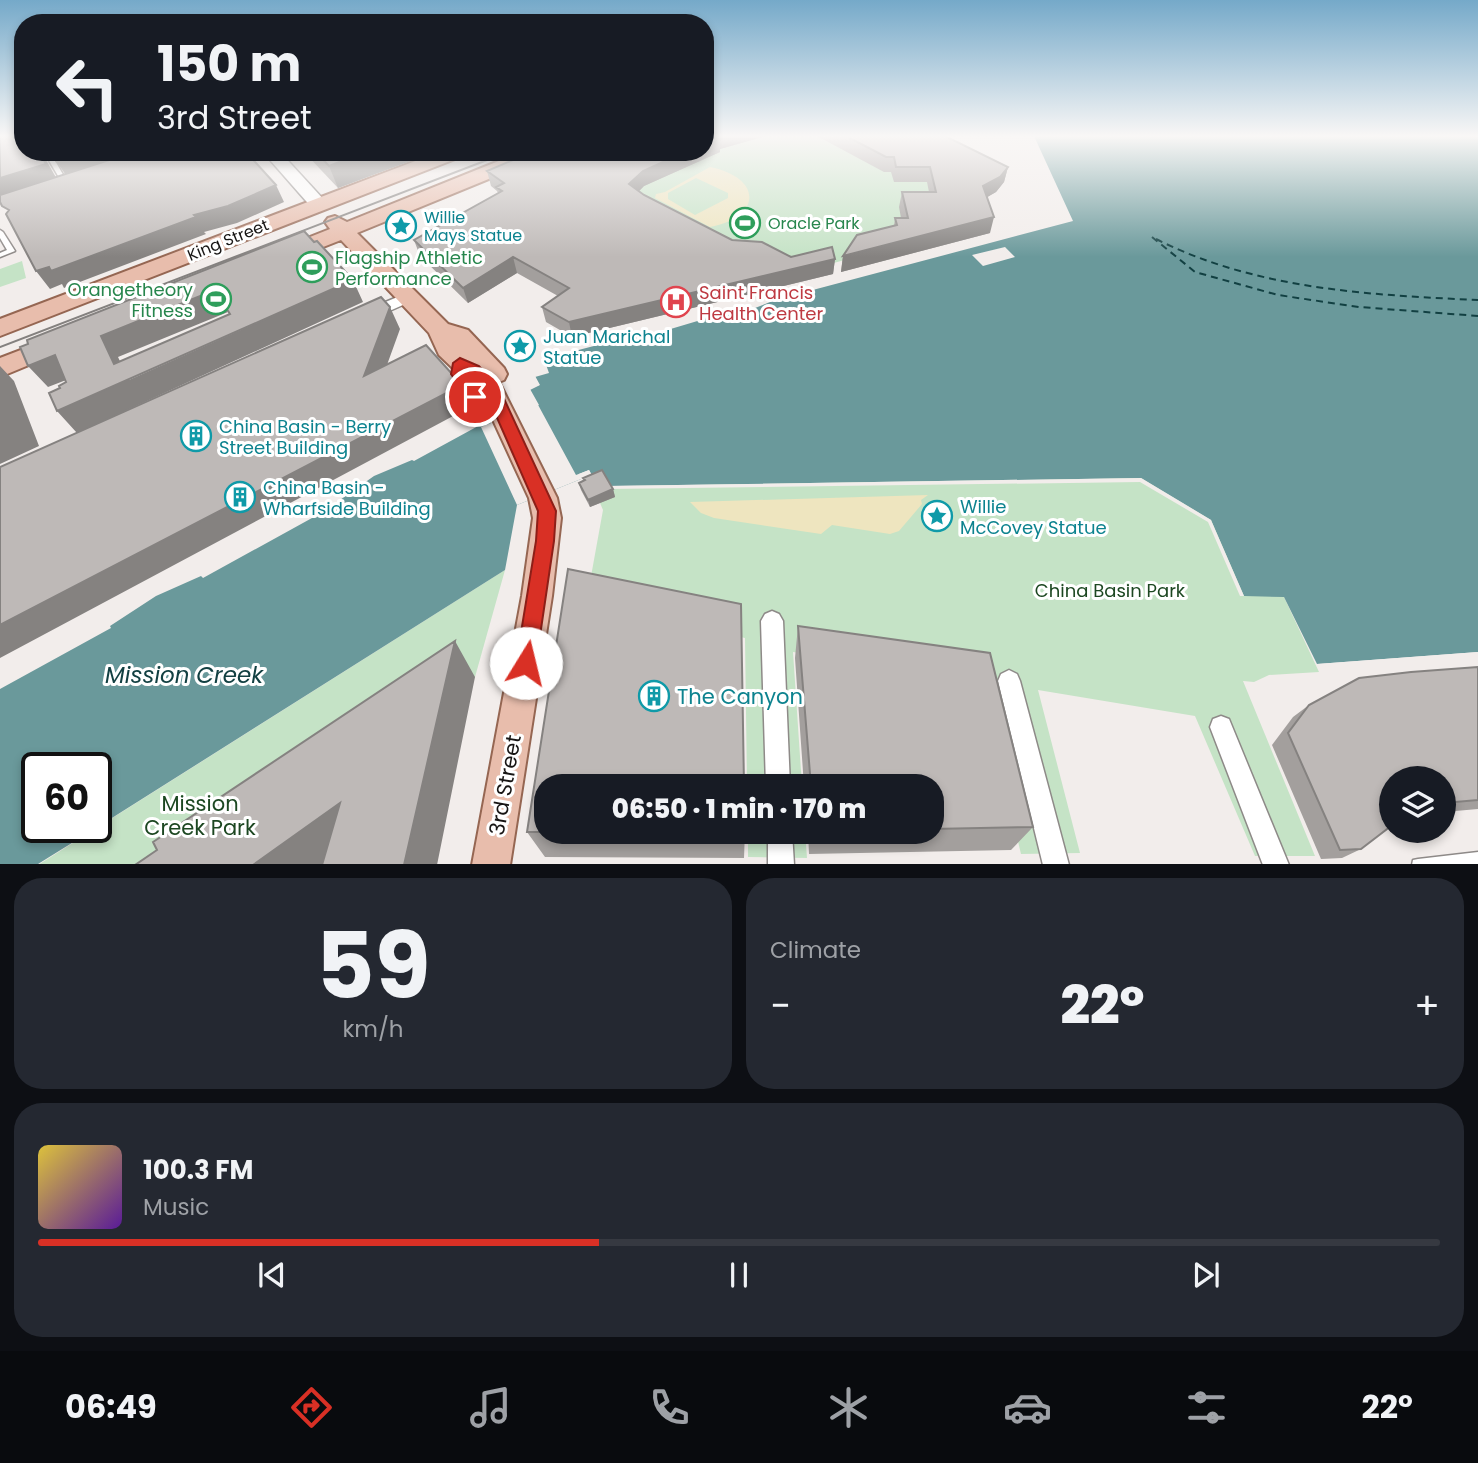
<!DOCTYPE html>
<meta charset="utf-8">
<style>
:root{--surface:#171b24;--page:#242831;--text:#f1f3f6;--muted:#9ea1a6;--line:#363941;--accent:#d93025}
body{margin:0;font-family:Poppins,sans-serif;background:var(--page);color:var(--text);height:100vh;display:flex;flex-direction:column;font-size:26px;white-space:nowrap}
*{box-sizing:border-box;margin:0}
p{font-size:23px;color:var(--muted)}
.icon{flex:none;width:38px;height:38px;fill:none;stroke:currentColor;stroke-width:2;stroke-linecap:round;stroke-linejoin:round}
.map{position:relative;height:864px;overflow:hidden}
.drawer{display:flex;flex-direction:column;gap:14px;padding:14px;background:#0d0f14;flex:1}
.drawer>*{flex:none}
.banner{position:absolute;left:14px;top:14px;width:700px;height:147px;border-radius:28px;box-shadow:0 4px 10px #0003;background:#171b24;color:var(--text);overflow:hidden}
.buttons{position:absolute;left:1379px;top:766px;display:grid;gap:14px}
.buttons a{display:grid;place-items:center;width:77px;height:77px;border-radius:50%;background:var(--surface);box-shadow:0 4px 10px #0003;font-size:35px}
.speed{position:absolute;left:21px;top:752px;display:flex;gap:14px;font-size:35px;font-weight:700;text-align:center}
.speed>*{display:grid;place-content:center;width:91px;height:91px;border-radius:50%;background:var(--surface);box-shadow:0 4px 10px #0003;line-height:1}
.speed .limit{border:4px solid #111;border-radius:10px;background:#fff;color:#111}
.pin{position:absolute;display:grid;place-items:center;width:60px;height:60px;color:#fff;margin:-30px;border:4px solid #fff;border-radius:50%;box-shadow:0 2px 7px #0007}
.me{position:absolute;width:77px;margin:-38px;rotate:9deg;stroke-linejoin:round;filter:drop-shadow(0 0 5px #0008)}
.turn{display:flex;align-items:center;gap:24px;height:147px;padding:0 28px;font-size:32px}
.turn .icon{width:91px;height:91px;stroke-width:2.5}
.turn b{display:block;font-size:49px;line-height:60px}
.big{font-size:52px;font-weight:800;line-height:1.1}
.drawer .widget{flex:1;display:flex;flex-direction:column;justify-content:center;gap:10px;min-width:0;padding:0 24px;border-radius:28px;background:var(--page)}
.drawer .dial{align-items:center;gap:0}
.dial b{font-size:91px;line-height:1}
.song{display:flex;align-items:center;gap:21px}
.cover{width:84px;height:84px;border-radius:10px;background:linear-gradient(135deg,hsl(50 70% 55%),hsl(270 70% 35%))}
.played{height:7px;border-radius:4px;background:linear-gradient(90deg,var(--accent) 40%,var(--line) 40%)}
.keys{display:flex;justify-content:space-around;direction:ltr}
.heat{display:flex;justify-content:space-between;align-items:center;font-size:38px;direction:ltr}
.drawer .tiles{flex:1;display:grid;gap:14px;grid-template-columns:1fr 1fr}
.widget:last-child{grid-column:span 2}
.trip{position:absolute;left:534px;top:774px;width:410px;height:70px;border-radius:28px;background:var(--surface);box-shadow:0 4px 10px #0003;font-weight:800;line-height:70px;text-align:center}
.menu{display:flex;height:112px;justify-content:space-around;align-items:center;background:#090b0e;color:var(--muted)}
.menu .icon{width:49px;height:49px}
.menu .active{color:var(--accent)}
.menu b{font-size:32px;color:var(--text)}
.map>svg:first-child{display:block}
</style>
<div class="map">
<svg width="1478" height="865" viewBox="0 0 1478 865">
<rect width="100%" height="100%" fill="#f2edeb"/>
<!-- green -->
<path fill="#c5e3c6" d="M705,136H876L932,165L952,230L669,309L570,152H705Z
M22,261L26,278L0,287V269Z
M1141,478L1211,520L1284,597L1319,672L1269,675L1254,682L1243,681L1315,856H1255L1195,716L1038,690L1080,853L1021,854L979,680L793,652L802,786H747L745,638L586,604L603,510L600,503L608,486Z
M505,570L475,677L206,864L38,865Z
M748,831H805L807,858L748,857Z"/>
<!-- sand -->
<path fill="#eee5bf" fill-rule="evenodd" d="M710,167C763,178 762,217 710,227L655,198L656,194L665,192ZM696,178L728,193V198L695,215L668,199V193Z
M928,495L921,500L922,504L899,531L890,534L832,525L821,534L714,518L701,513L690,502Z"/>
<!-- water -->
<path fill="#6a999b" d="M1034,136H1478V652L1317,664L1284,597L1244,596L1211,520L1141,478L608,486L595,481L589,470L579,474L581,479L517,505L505,570L96,828V768H37V828H96L38,864H0V689L111,628L110,626L156,596L201,576L203,578L341,502L340,500L374,476L412,460L414,461L480,425L539,405L530,389L539,385L535,377L549,373L544,359L636,335L637,339L721,314L724,317L748,307L750,310L775,300L1073,221Z"/>
<!-- pier -->
<path fill="#f2edeb" d="M1005,247L1015,257L983,266L972,255Z
M534,374L540,385L530,390L576,475L589,470L595,481L609,486L1141,478L1211,520L1244,596H1240L1208,522L1140,482L608,489L593,484L587,474L584,476L583,482L581,479L517,505L481,427L491,423L490,420L535,403L526,389L535,384L532,378Z
M1478,652V656L1321,667L1317,664Z"/>
<g fill="none" stroke-linecap="round" stroke-linejoin="round">
<!-- ferry -->
<path stroke="#124042" stroke-width="2" stroke-dasharray="7 5" stroke-linecap="butt" d="M1152,237L1195,272L1278,295L1359,307L1478,316
M1156,239C1255,289 1368,295 1478,300"/>
<!-- lane casing -->
<g stroke="#8e8a88" stroke-width="3">
<path id="lane" d="M44,152H50L69,185L68,186H64Z
M0,230L3,232L15,251L0,257V253L7,250L0,238Z
M1478,852V864L1412,865L1413,860L1418,859Z"/>
</g>
<!-- street casing -->
<g stroke="#8e8a88" stroke-width="3">
<path id="street" d="M407,293L415,298L412,301L369,320L361,315L364,311Z
M772,611L779,614L783,621L790,786H766L761,621L765,614Z
M1009,670L1017,674L1020,681L1069,865H1043L998,681L1001,674Z
M1221,716L1229,719L1289,865H1263L1210,727L1213,719Z
M768,831H792L794,865H768Z"/>
</g>
<!-- secondary casing -->
<g stroke="#8e8a88" stroke-width="3">
<path id="secondary" d="M263,152H280L325,201L328,205L325,209H313Z"/>
</g>
<!-- primary casing -->
<g stroke="#956652" stroke-width="4">
<path id="primary" d="M439,152H465L463,156L0,336V319Z
M521,152H547L545,156L357,233L448,324L468,330L504,368L507,374L504,380L499,382L557,498L561,518L552,596L510,865H472L522,596L533,518L529,498L482,396L439,355L429,333L341,240L285,262L277,260L274,255L277,250L330,229L325,222L328,218L335,216L347,222Z
M57,336L65,338L69,344L65,350L0,377V358Z"/>
</g>
<!-- lane -->
<use href="#lane" fill="#fff" fill-rule="evenodd"/>
<!-- street -->
<use href="#street" fill="#fff" fill-rule="evenodd"/>
<!-- secondary -->
<use href="#secondary" fill="#fff" fill-rule="evenodd"/>
<!-- primary -->
<use href="#primary" fill="#e8bdac" fill-rule="evenodd"/>
<!-- tram -->
<path stroke="#84817f" stroke-width="2" d="M0,347L508,152"/>
</g>
<!-- wall -->
<path fill="#a39f9d" d="M705,136H766L720,149V152L644,186L639,191L644,195L732,240L791,257L835,259L833,274L572,337L546,322L542,307L558,296L517,273L468,303L420,256L414,240L498,193L497,191L491,186L487,171Z
M817,136H945L1008,167L1004,182L996,192L987,197L990,233L841,272L843,256L894,226L895,218H901L899,207L902,192H929L927,182H894L891,172H884Z
M304,152H434L338,188Z
M583,478L613,489L615,497L590,507L581,490L579,483L584,481Z
M798,626L1033,827L1011,850L809,854L808,831H931V786H804L795,658Z
M1478,667V809L1444,812V779L1361,849L1342,858L1321,859L1272,745L1293,717L1309,705Z
M745,831L744,858L545,857L527,832Z"/>
<!-- shaded-wall -->
<path fill="#858280" d="M718,136H766L720,149V152L644,186L631,199L629,184L643,171L685,152H705V143Z
M39,152H42V153L58,181L0,198V178Z
M84,152H115L119,161L68,178L56,161Z
M366,152H434L338,188L329,166Z
M1008,167L1004,182L996,192L979,202L983,186Z
M276,185L284,202L237,223L204,232L206,234L64,288L62,284L50,289L36,271Z
M994,217L990,233L841,272L843,256Z
M513,257L517,273L468,303L463,288Z
M835,259L833,274L572,337L569,322Z
M353,280L363,302L77,433L57,411L101,336L215,290L228,312L118,357L129,380Z
M390,307L400,329L375,398L364,376Z
M55,355L74,377L48,387L28,366Z
M0,366L14,381L39,446L0,464Z
M462,385L470,407L0,658V625Z
M613,489L615,497L590,507L588,500Z
M455,641L475,677L437,865H404Z
M340,803L326,865H253Z"/>
<!-- building -->
<path fill="#beb9b7" stroke="#858280" stroke-width="2" fill-rule="evenodd" d="M0,136H23V152H39L46,164L0,178Z
M705,136H718L719,137L705,143Z
M846,136H945L1008,167L1000,177L983,186L994,217L843,256L857,235L897,225L895,218H908L902,192H936L930,167H896L894,157H886Z
M51,152H84L56,161Z
M134,152H246L276,185L228,206L194,215L196,217L51,271L49,267L36,271L6,214L9,210L2,206L0,202V195Z
M316,152H366L329,166Z
M532,152H685L643,171L629,184L644,195L732,240L762,242L791,257L832,247L835,259L569,322L542,307L569,288L513,257L463,288L414,240L502,191L496,187L504,183L487,171Z
M304,231L314,242L317,241L353,280L57,411L49,393L60,388L59,386L66,382L55,355L28,366L20,347L28,344L27,340ZM215,290L230,314L114,364L101,336Z
M381,297L390,307L364,376L426,345L462,385L0,625V467Z
M602,470L613,489L588,500L579,483L585,480L583,478Z
M568,569L741,604L744,786H546V831L745,832H527Z
M798,626L990,653L1033,827L931,829V786H811Z
M455,641L404,865H322L340,803L253,865H135L157,850L153,842Z
M1478,667V800L1444,803V779H1391V826L1361,849L1340,850L1288,733L1309,705L1359,678L1411,672Z"/>
<!-- sky -->
<linearGradient id="sky" x2="0" y2="1"><stop stop-color="#75a9c9"/><stop offset="0.53" stop-color="#f9f7f6"/><stop offset="1" stop-color="#f9f7f6" stop-opacity="0"/></linearGradient>
<rect width="1478" height="257" fill="url(#sky)"/>
<!-- route -->
<path fill="#d93025" stroke="#8d1f18" stroke-width="2" d="M460,358L479,366L499,388L556,511L554,541L536,663L533,670L526,672L519,670L516,663L536,541L538,511L487,395L466,373L483,397L475,403L470,401L451,374L453,363Z"/>
<!-- icons -->
<defs>
<g id="stadium-ring" transform="scale(1.575)"><circle r="9.5" fill="#fff" stroke="#2e9e5b" stroke-width="1.5"/><path d="M0-5a6.5 5 0 1 0 0 10a6.5 5 0 1 0 0-10ZM-3.5-1.8h7v3.6h-7Z" fill="#2e9e5b"/></g>
<g id="sight-ring" transform="scale(1.575)"><circle r="9.5" fill="#fff" stroke="#0f9aa8" stroke-width="1.5"/><path d="M0-6L1.8-2.2L6-1.7L2.9 1.2L3.7 5.4L0 3.3L-3.7 5.4L-2.9 1.2L-6-1.7L-1.8-2.2Z" fill="#0f9aa8"/></g>
<g id="hospital-ring" transform="scale(1.575)"><circle r="9.5" fill="#fff" stroke="#e0444e" stroke-width="1.5"/><path d="M-5-5h3v3.5h4V-5h3V5h-3V1.5h-4V5h-3Z" fill="#e0444e"/></g>
<g id="building-ring" transform="scale(1.575)"><circle r="9.5" fill="#fff" stroke="#0f9aa8" stroke-width="1.5"/><path d="M-4-6H4V6H1V3H-1V6H-4ZM-2.5-4.3h1.7v1.8h-1.7ZM.8-4.3h1.7v1.8H.8ZM-2.5-1h1.7V.8h-1.7ZM.8-1h1.7V.8H.8Z" fill="#0f9aa8"/></g>
</defs>
<g fill-rule="evenodd">
<use href="#stadium-ring" x="745" y="223"/>
<use href="#sight-ring" x="401" y="226"/>
<use href="#stadium-ring" x="312" y="267"/>
<use href="#stadium-ring" x="216" y="299"/>
<use href="#hospital-ring" x="676" y="302"/>
<use href="#sight-ring" x="520" y="346"/>
<use href="#building-ring" x="196" y="436"/>
<use href="#building-ring" x="240" y="497"/>
<use href="#sight-ring" x="937" y="516"/>
<use href="#building-ring" x="654" y="696"/>
</g>
<g text-anchor="middle" dominant-baseline="central" stroke-width="6" stroke-linejoin="round" paint-order="stroke">
<!-- far-culture labels -->
<g font-size="16" fill="#0d838f" stroke="#fff" text-anchor="start">
<text x="424" y="217">Willie<tspan x="424" dy="18">Mays Statue</tspan></text>
</g>
<!-- far-leisure labels -->
<g font-size="16" fill="#27864d" stroke="#fff" text-anchor="start">
<text x="768" y="223">Oracle Park</text>
</g>
<!-- far-street labels -->
<g font-size="16" fill="#171514" stroke="#fff">
<text transform="translate(228 240) rotate(-22)">King Street</text>
</g>
<!-- leisure labels -->
<g font-size="18" fill="#27864d" stroke="#fff" text-anchor="start">
<text x="335" y="257">Flagship Athletic<tspan x="335" dy="21">Performance</tspan></text>
<text x="193" y="289" text-anchor="end">Orangetheory<tspan x="193" dy="21">Fitness</tspan></text>
</g>
<!-- health labels -->
<g font-size="18" fill="#be3a42" stroke="#fff" text-anchor="start">
<text x="699" y="292">Saint Francis<tspan x="699" dy="21">Health Center</tspan></text>
</g>
<!-- culture labels -->
<g font-size="18" fill="#0d838f" stroke="#fff" text-anchor="start">
<text x="543" y="336">Juan Marichal<tspan x="543" dy="21">Statue</tspan></text>
<text x="219" y="426">China Basin - Berry<tspan x="219" dy="21">Street Building</tspan></text>
<text x="263" y="487">China Basin -<tspan x="263" dy="21">Wharfside Building</tspan></text>
<text x="960" y="506">Willie<tspan x="960" dy="21">McCovey Statue</tspan></text>
</g>
<!-- park labels -->
<g font-size="18" fill="#1c4721" stroke="#fff">
<text x="1110" y="590">China Basin Park</text>
</g>
<!-- near-culture labels -->
<g font-size="21" fill="#0d838f" stroke="#fff" text-anchor="start">
<text x="677" y="696">The Canyon</text>
</g>
<!-- near-street labels -->
<g font-size="21" fill="#171514" stroke="#fff">
<text transform="translate(505 785) rotate(-80)">3rd Street</text>
</g>
<!-- near-park labels -->
<g font-size="21" fill="#1c4721" stroke="#fff">
<text x="200" y="803">Mission<tspan x="200" dy="24">Creek Park</tspan></text>
</g>
<!-- near-water labels -->
<g font-size="23" font-style="italic" fill="#124042" stroke="#fff">
<text x="184" y="675">Mission Creek</text>
</g>
</g>
</svg>
<div class="buttons">
<a><svg class="icon" aria-label="layers" viewBox="0 0 24 24"><path d="M12 4l9 5-9 5-9-5zM3 14l9 5 9-5"/></svg></a>
</div>
<div class="speed"><div class="limit">60</div></div>
<div class="pin" style="left:475px;top:397px;background:#d93025"><svg class="icon" aria-label="arrive" viewBox="0 0 24 24"><path d="M6 21V4h12l-3 4 3 4H6"/></svg></div>
<svg class="me" style="left:526px;top:663px" viewBox="-20 -20 40 40"><circle r="19" fill="#fff"/><path d="M0-13L10 11 0 6-10 11z" fill="#d93025"/></svg>
<div class="trip">06:50 · 1 min · 170 m</div>
<div class="banner">
<div class="turn"><svg class="icon" aria-label="left" viewBox="0 0 24 24"><path d="M17 20v-9H6M10 6l-5 5 5 5"/></svg><div><b>150 m</b>3rd Street</div></div>
</div>
</div>
<section class="drawer">
<div class="tiles">
<div class="widget dial"><b>59</b><p>km/h</p></div>
<div class="widget"><p>Climate</p>
<div class="heat"><a>−</a><b class="big">22°</b><a>+</a></div>
</div>
<div class="widget">
<div class="song"><i class="cover"></i><div><b>100.3 FM</b><p>Music</p></div></div>
<div class="played"></div>
<div class="keys"><svg class="icon" aria-label="previous" viewBox="0 0 24 24"><path d="M18 5L8 12l10 7zM5 5v14"/></svg><svg class="icon" aria-label="pause" viewBox="0 0 24 24"><path d="M8 5v14M16 5v14"/></svg><svg class="icon" aria-label="next" viewBox="0 0 24 24"><path d="M6 5l10 7-10 7zM19 5v14"/></svg></div>
</div>
</div>
</section>
<nav class="menu">
<b>06:49</b>
<svg class="icon active" aria-label="directions" viewBox="0 0 24 24"><path d="M12 3l9 9-9 9-9-9zM9 14v-3h6M13 9l2 2-2 2"/></svg>
<svg class="icon" aria-label="music" viewBox="0 0 24 24"><path d="M9 18V5l10-2v13"/><circle cx="6" cy="18" r="3"/><circle cx="16" cy="16" r="3"/></svg>
<svg class="icon" aria-label="phone" viewBox="0 0 24 24"><path d="M5 4h4l2 5-3 2q2 4 5 5l2-3 5 2v4C11 20 4 13 5 4z"/></svg>
<svg class="icon" aria-label="climate" viewBox="0 0 24 24"><path d="M12 3v18M4 7l16 10M4 17L20 7"/></svg>
<svg class="icon" aria-label="car" viewBox="0 0 24 24"><path d="M5 17H2v-5l4-1 3-4h7l3 4 3 1v5h-3M9 17h6M6 11h13"/><circle cx="7" cy="17" r="2"/><circle cx="17" cy="17" r="2"/></svg>
<svg class="icon" aria-label="filters" viewBox="0 0 24 24"><path d="M4 7h16M4 17h16"/><circle cx="9" cy="7" r="2"/><circle cx="15" cy="17" r="2"/></svg>
<b>22°</b>
</nav>
